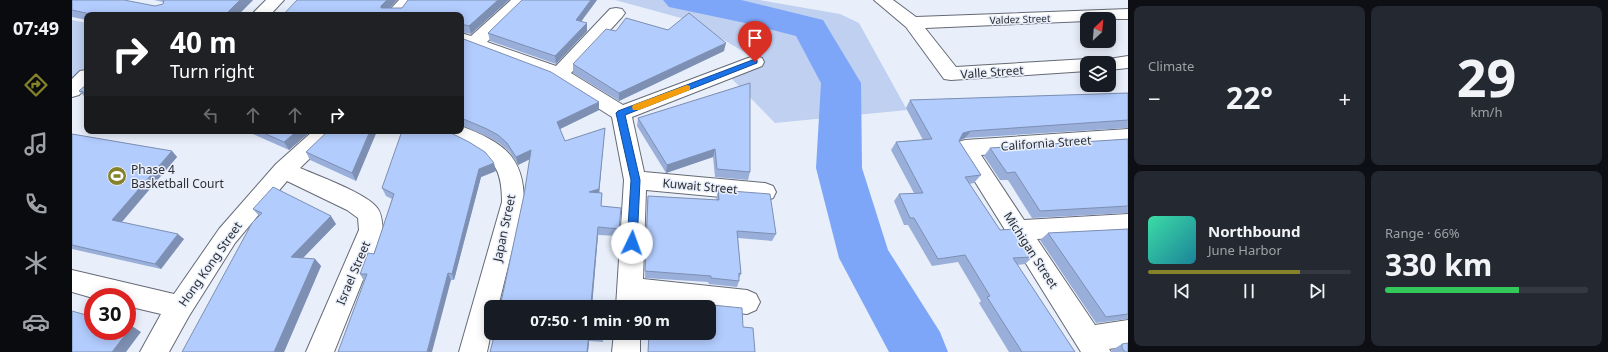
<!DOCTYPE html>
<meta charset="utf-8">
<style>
:root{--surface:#171b24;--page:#242831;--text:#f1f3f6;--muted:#9ea1a6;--line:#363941;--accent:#85822a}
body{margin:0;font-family:"Noto Sans",sans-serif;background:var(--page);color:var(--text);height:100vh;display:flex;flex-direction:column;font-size:15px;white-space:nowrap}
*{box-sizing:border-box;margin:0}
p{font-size:13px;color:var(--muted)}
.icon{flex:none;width:22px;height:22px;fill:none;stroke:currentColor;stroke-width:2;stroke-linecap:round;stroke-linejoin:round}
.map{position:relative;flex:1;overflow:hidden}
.side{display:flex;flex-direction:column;gap:6px;padding:6px;background:#0d0f14;width:480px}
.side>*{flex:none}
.top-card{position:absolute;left:12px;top:12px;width:380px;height:122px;border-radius:8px;box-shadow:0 2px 10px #0003;background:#202124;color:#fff;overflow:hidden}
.needle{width:26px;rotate:26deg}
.controls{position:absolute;left:1008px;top:12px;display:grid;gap:8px}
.controls a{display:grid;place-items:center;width:36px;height:36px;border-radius:8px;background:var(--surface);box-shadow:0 2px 10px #0003;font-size:20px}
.speed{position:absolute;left:12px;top:288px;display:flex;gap:8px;font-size:20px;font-weight:700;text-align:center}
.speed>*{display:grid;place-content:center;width:52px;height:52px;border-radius:50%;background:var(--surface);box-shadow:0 2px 10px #0003;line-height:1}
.speed .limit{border:6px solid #d22;background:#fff;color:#111}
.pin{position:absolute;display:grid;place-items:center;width:34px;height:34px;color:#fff;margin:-41px -17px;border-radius:50% 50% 50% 0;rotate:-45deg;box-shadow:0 0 4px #0007}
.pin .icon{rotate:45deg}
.me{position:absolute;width:44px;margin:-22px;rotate:3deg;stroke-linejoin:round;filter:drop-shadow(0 0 3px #0008)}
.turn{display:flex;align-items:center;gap:14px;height:84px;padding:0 20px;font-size:18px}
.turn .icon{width:52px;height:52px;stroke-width:2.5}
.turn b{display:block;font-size:28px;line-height:34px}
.lanes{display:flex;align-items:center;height:38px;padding:0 20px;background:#0003;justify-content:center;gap:20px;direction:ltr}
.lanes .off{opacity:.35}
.big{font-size:30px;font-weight:700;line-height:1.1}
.side .widget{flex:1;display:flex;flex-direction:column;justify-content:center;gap:6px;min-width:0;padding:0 14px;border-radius:8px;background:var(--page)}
.side .dial{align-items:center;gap:0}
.dial b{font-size:52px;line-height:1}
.song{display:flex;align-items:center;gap:12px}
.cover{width:48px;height:48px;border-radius:6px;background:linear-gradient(135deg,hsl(160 70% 55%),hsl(190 70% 35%))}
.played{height:4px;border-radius:2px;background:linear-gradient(90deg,var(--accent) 75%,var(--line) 75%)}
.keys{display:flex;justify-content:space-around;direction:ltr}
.heat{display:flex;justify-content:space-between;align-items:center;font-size:22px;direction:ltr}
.charge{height:6px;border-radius:3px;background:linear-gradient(90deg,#34c759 66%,var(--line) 0)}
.side .tiles{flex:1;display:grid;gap:6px;grid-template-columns:repeat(2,1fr)}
.trip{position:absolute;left:412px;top:300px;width:232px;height:40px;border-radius:8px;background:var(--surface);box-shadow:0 2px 10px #0003;font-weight:700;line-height:40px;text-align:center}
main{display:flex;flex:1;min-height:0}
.tab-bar{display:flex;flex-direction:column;width:72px;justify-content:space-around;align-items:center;background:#090b0e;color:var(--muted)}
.tab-bar .icon{width:28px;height:28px}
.tab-bar .on{color:var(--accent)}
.tab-bar b{font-size:18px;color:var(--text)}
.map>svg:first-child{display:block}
</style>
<main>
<nav class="tab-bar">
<b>07:49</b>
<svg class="icon on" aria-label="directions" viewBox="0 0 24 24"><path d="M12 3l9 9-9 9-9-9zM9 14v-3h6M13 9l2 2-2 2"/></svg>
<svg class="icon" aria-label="music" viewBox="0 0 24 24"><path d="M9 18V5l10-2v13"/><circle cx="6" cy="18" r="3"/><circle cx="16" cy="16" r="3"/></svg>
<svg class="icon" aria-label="phone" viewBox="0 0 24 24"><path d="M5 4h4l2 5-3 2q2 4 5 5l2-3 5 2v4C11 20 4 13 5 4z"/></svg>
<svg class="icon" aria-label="climate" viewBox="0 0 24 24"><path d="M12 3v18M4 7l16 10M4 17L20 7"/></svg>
<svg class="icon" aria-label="car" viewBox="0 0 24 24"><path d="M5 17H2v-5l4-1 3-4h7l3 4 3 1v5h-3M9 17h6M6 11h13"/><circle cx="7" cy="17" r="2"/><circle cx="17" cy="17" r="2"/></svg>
</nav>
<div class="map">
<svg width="1056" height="352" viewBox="0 0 1056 352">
<rect width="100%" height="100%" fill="#e8effb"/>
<!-- green -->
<path fill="#bfd0f1" d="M543,0H687L768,14L787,23L835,110L703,123L660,79L689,62L620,21Z
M0,20L15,23V68L0,82Z"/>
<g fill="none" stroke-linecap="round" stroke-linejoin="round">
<!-- river -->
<path fill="#7da6f8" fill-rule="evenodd" d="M591,0H669L751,20L789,83L790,168L816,250L868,332L876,352H817L767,258L744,168L749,83L724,36L678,24L597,7Z"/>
<!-- minor casing -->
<g stroke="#656a75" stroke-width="2">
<path id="minor" d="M194,0H212L198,15H179Z
M327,0H344L331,15H313Z
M439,0H457L415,42L484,66L538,9L544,8L550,9L553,13L550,17L499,73L551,105L676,58L683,56L690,58L692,62L690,66L560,117L572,172L693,183L701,186L704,192L701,198L693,201L574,190L571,279L675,290L684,294L688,302L684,310L675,314L637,310V307H615L570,302V307H544L552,180L540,117L480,79L389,45V33L399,36Z
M802,0H821L844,17L1056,9V19H1015V21L853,28L884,67L1015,59L1022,61L1023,63H1015V71L879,80L872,79L834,27Z
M1056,56V68L1037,70V63H1028L1030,60Z
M15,70V87L7,95L0,97V79L8,71Z
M389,126C429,142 452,154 452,202L426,307H419V333L415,352H387L430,202C430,166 421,158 389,143C382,140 376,138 372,131H389Z
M1056,129V145L909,155L952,220L1056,214V234L965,239L1023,325L1056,320V346L1037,349L1039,352H1009L882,148L886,142L893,140Z
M241,131H264L261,136L228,168C246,176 297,194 306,209C310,215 310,223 311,230L262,352H234L287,230L286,218L275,210L215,181L163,243L117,316L97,352H68L89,314L55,306V297L21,298L0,292V270L102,294L147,229L204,164Z
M542,333H568V352H540Z"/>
</g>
<!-- minor -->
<use href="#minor" fill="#fff" fill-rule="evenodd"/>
</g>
<!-- wall -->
<path fill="#99afda" d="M0,0L83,6L91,4V2L82,0H181L166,15H15V20L0,17Z
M225,0H325L318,8H330L336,0H437L399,34L389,32V15Z
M450,0H525L509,22L515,31L484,64L418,41L416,33Z
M544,31L652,51L547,101L501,73V64Z
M389,38L527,110L488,129L493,141L533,128L532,136L527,193H530L529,206L549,208L547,236L526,235L520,304L428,307L452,195L458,159L446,165L437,151L427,143L416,137L389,125Z
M678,83V172L676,180L643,177L641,157L594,173L565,126L566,118Z
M15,84V99L7,91Z
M1056,93V128L893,138L887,141L909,175L902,183L897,184L928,230L961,257L953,264L945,265L1003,352H937L907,303L909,301L886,262L860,266L836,225H832L822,201L827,194L842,193L819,150L824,142L851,140L834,108L838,100Z
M174,131H239L217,150Z
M305,131L284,181L238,160L234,152Z
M0,134L100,151L105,157L50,222L112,239L89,269L0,249Z
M1056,139V213L960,218L936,180H928L912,156L918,148Z
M424,171L409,177L382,280L292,281L288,274L302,254L320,199L314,196L310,188Z
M646,190L704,234L700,241L666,238L669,274L667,278V281L665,287L637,284L636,282L573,278L575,203L576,196L644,200Z
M181,209L264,224L231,258L243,259L249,266L212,352L187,216Z
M1056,229V319L1024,323L968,240L976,233Z
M640,305L671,327L683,352H576V333H637L638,312Z
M423,333H531V342L517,341L516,352H418Z
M1050,344L1056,352H1039L1040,350Z"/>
<!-- shaded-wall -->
<path fill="#7d8fb2" d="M168,0H181L166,15H154V14Z
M315,0H325L312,14L309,8V6Z
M426,0H437L399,34L397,26Z
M519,0H525L504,28V20Z
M515,23V31L484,64L483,56Z
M654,43L652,51L547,101V93Z
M527,102V110L486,130L485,122Z
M533,128L532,136L527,196L517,192Z
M225,131H239L217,150L212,142Z
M298,131H305L284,181L280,173Z
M899,131L893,138L885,141L891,133Z
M643,149L641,157L594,173L595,165Z
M459,150L460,158L446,165L444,157Z
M100,151L105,157L47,225L40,220Z
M422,163L424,171L409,177L382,280L380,274L407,169Z
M259,216L264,224L225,264L219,257Z
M526,227V235L520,307L519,304Z
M106,234L112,239L89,269L83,264Z
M243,259L249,266L212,352H202Z
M376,273L379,280L360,352H355Z
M60,326L69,332L54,352H40Z
M517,335V341L516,352H515Z"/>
<!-- building -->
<path fill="#b2ccfe" stroke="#7d8fb2" d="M0,0H52L83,6L91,4L92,0H168L154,14L162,15H23L0,10Z
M225,0H315L309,6V8H330L336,0H426L397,26L389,24V15H211Z
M450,0H519L504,20L515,23L483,56L416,33Z
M617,13L654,43L547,93L501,64L534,29L544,31L554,18L596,30Z
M389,38L479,72L527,102L485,122L493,141L533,128L527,189L517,192L530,193L529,206L549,208L547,229L526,227L519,304L533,305V307H428L452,195L459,150L444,157L435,143L426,135L415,129L389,118Z
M678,83V172L645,169L643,149L595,165L566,118Z
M15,84V93L7,91Z
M1056,93V120L899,131L891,133L887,141L909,175L893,177L928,230L943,229L961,257L941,258L1003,352H950L915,297L918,296L893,255L866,259L842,218H838L827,194L851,193L824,142L860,139L838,100Z
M187,131H225L212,142Z
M256,131H298L280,173L234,152Z
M330,131H375L397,142L413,152L422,163L407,169L380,274L376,273L355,352H266L295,274H288L296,253L302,254L322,194L310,188Z
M0,134L100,151L40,220L106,234L83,264L0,245Z
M1056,139V206L968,211L943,172L935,173L918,148Z
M201,187L259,216L219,257L243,259L202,352H110L180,223L190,213L181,209Z
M646,190L698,194L704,234L665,231L669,274L667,273V281L639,278V276L573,271L576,196L647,200Z
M1056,229V314L1034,317L976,233Z
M640,305L670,308L671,327L681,328L683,352H576L577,333H637V317H641Z
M0,311L21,317V331H55V325L60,326L40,352H0Z
M423,333H531V336L517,335L515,352H418Z
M1056,343V352H1053L1050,348V344Z"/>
<!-- route -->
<path fill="#1a73e8" stroke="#114b97" d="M683,59L685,60V63L553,115L568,180L565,243L564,246L560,247L557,246L555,243L559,180L544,113L546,111Z"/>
<!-- slow -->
<path fill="#f59e0b" d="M615,85L618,86V90L567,110H561L560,107L561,105Z"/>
<!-- icons -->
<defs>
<g id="stadium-disc" transform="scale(1)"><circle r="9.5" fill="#85822a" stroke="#e8effb"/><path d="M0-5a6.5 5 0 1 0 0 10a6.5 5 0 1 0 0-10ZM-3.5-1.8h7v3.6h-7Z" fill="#fff"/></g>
</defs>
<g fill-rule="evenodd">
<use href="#stadium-disc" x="45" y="176"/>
</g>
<g text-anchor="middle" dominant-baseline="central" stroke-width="3" stroke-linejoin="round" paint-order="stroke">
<!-- far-street labels -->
<g font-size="10" fill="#2c2e33" stroke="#e8effb">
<text transform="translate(948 19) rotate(-2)">Valdez Street</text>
</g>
<!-- street labels -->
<g font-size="12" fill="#2c2e33" stroke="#e8effb">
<text transform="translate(920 72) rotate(-4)">Valle Street</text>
<text transform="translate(974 143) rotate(-4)">California Street</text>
<text transform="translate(628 186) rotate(5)">Kuwait Street</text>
<text transform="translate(432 228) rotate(-78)">Japan Street</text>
<text transform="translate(959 250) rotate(57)">Michigan Street</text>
<text transform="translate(138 264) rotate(-55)">Hong Kong Street</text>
<text transform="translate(281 273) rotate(-67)">Israel Street</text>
</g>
<!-- poi labels -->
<g font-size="12" fill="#2c2e33" stroke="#e8effb" text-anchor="start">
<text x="59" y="169">Phase 4<tspan x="59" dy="14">Basketball Court</tspan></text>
</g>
</g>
</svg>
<div class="controls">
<a><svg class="needle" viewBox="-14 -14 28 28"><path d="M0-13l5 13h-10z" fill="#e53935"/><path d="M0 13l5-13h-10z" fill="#9ea1a6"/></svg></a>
<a><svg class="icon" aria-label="layers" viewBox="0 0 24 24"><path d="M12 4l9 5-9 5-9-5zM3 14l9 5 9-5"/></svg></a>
</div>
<div class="speed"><div class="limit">30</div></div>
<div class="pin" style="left:683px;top:62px;background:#d93025"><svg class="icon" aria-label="arrive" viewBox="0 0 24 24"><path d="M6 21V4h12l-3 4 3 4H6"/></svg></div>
<svg class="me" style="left:560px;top:243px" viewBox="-20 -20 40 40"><circle r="19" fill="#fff"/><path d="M0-13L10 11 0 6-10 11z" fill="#1a73e8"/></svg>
<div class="trip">07:50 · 1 min · 90 m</div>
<div class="top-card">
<div class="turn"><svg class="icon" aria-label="right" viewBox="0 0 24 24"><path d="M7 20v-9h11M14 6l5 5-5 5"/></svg><div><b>40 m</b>Turn right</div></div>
<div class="lanes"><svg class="icon off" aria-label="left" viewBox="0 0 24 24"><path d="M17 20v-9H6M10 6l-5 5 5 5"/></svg><svg class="icon off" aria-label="ahead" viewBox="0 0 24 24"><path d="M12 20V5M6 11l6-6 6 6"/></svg><svg class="icon off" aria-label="ahead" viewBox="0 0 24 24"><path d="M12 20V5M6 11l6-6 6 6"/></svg><svg class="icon" aria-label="right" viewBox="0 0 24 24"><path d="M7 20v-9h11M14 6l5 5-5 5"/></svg></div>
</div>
</div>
<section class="side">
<div class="tiles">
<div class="widget"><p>Climate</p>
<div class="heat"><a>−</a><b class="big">22°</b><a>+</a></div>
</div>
<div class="widget dial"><b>29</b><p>km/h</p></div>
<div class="widget">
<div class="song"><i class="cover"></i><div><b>Northbound</b><p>June Harbor</p></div></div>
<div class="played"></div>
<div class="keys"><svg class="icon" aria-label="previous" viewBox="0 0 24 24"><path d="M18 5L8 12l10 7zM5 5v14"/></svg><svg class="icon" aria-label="pause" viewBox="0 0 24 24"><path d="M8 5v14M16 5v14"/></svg><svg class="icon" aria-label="next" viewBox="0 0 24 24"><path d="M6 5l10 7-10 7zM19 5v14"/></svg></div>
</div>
<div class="widget"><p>Range · 66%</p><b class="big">330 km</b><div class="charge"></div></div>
</div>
</section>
</main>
